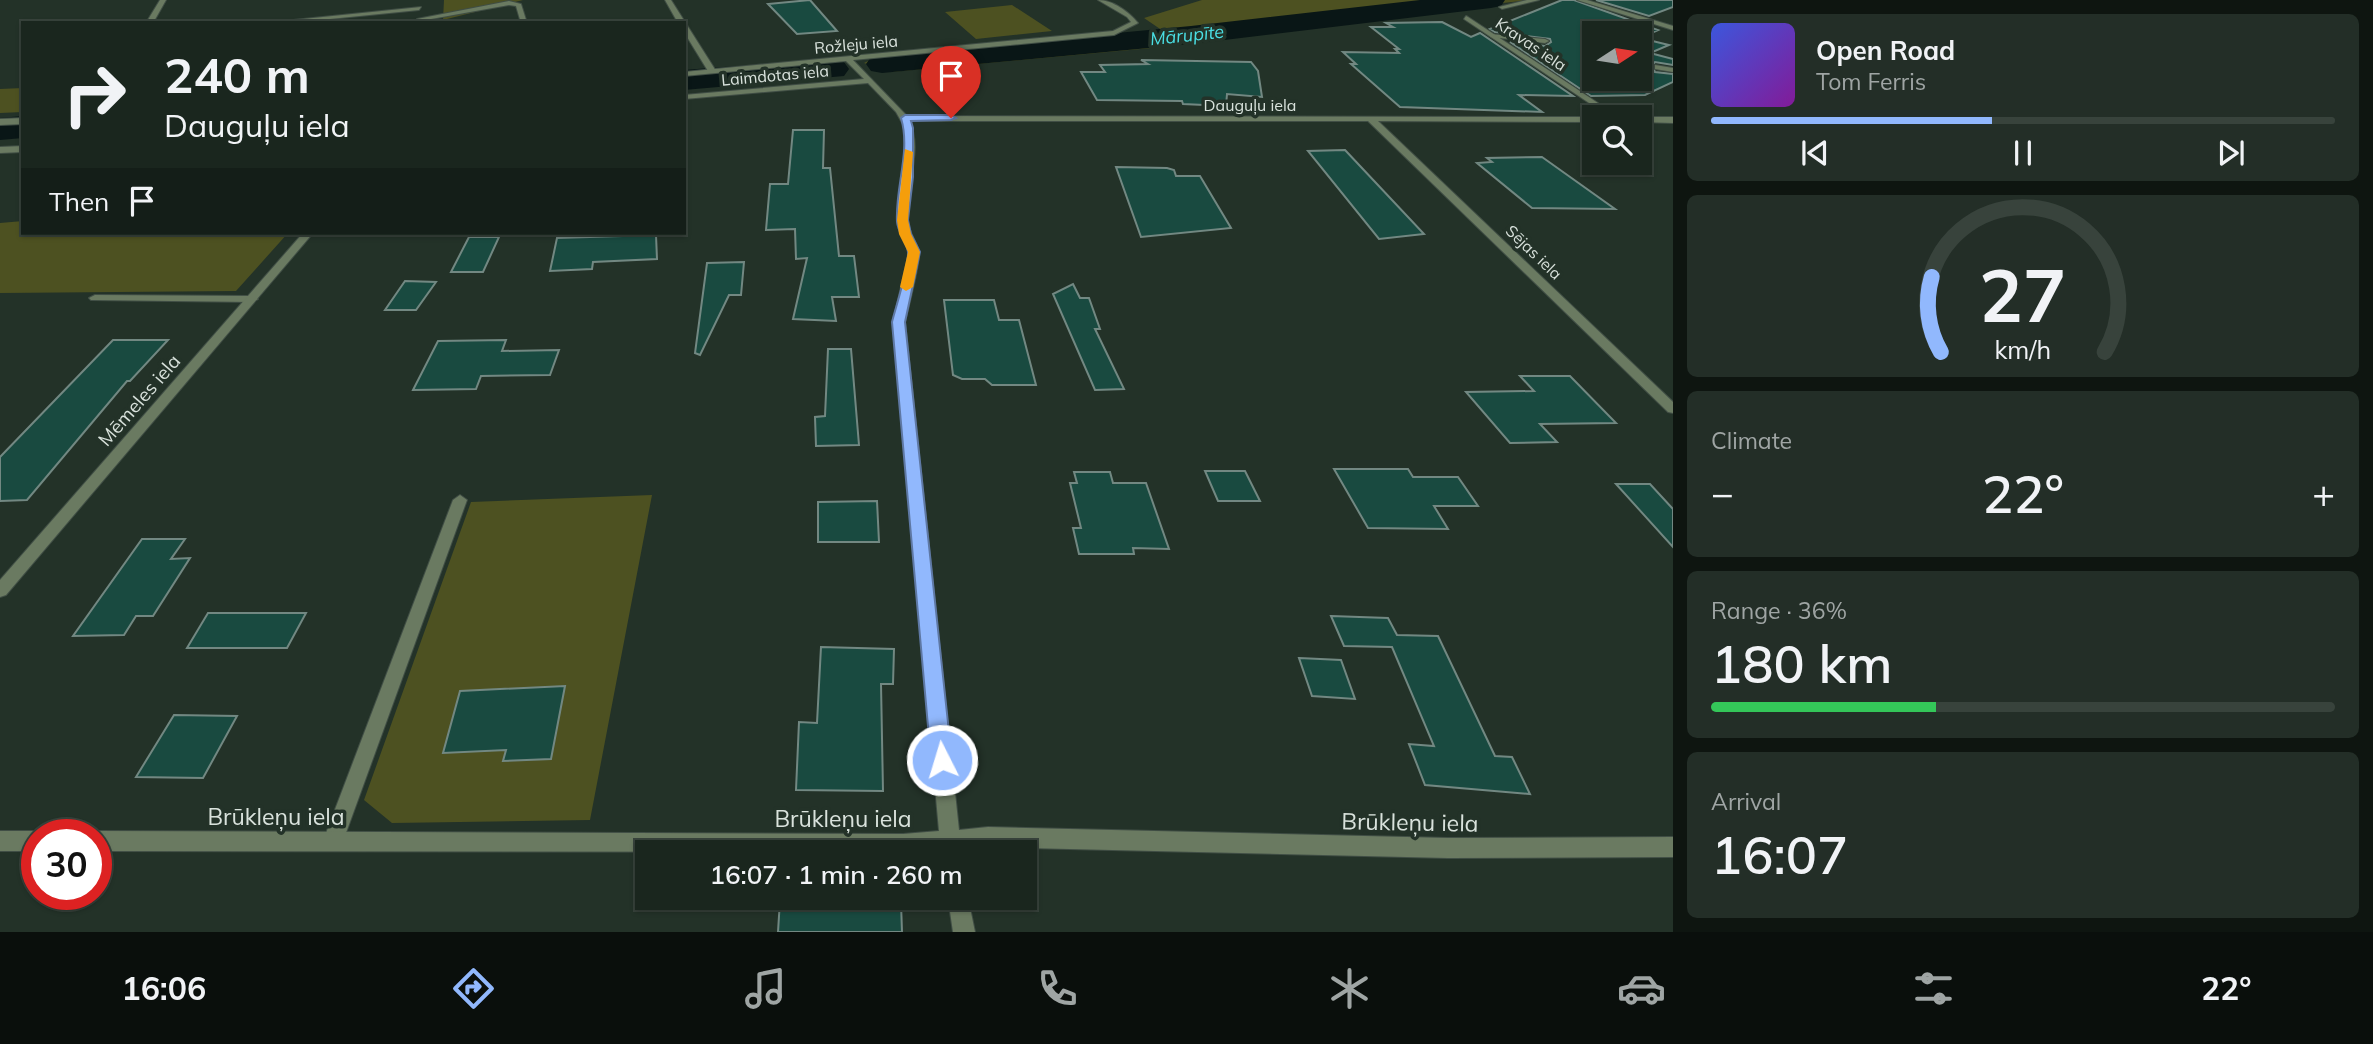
<!DOCTYPE html>
<meta charset="utf-8">
<style>
:root{--surface:#1a261e;--page:#232e27;--text:#f1f3f6;--muted:#9fa5a4;--line:#38433c;--accent:#91b8fd}
body{margin:0;font-family:Mulish,sans-serif;background:var(--page);color:var(--text);height:100vh;display:flex;flex-direction:column;font-size:26px;white-space:nowrap}
*{box-sizing:border-box;margin:0}
p{font-size:23px;color:var(--muted)}
.icon{flex:none;width:38px;height:38px;fill:none;stroke:currentColor;stroke-width:2;stroke-linecap:round;stroke-linejoin:round}
.map{position:relative;flex:1;overflow:hidden}
.side{display:flex;flex-direction:column;gap:14px;padding:14px;background:#0e1510;width:700px}
.side>*{flex:none}
.guide{position:absolute;left:21px;top:21px;width:665px;height:214px;border-radius:0px;box-shadow:0 2px 5px #0004,0 0 0 2px var(--line);background:#1a261e;color:var(--text);overflow:hidden}
.needle{width:46px;rotate:78deg}
.buttons{position:absolute;left:1582px;top:21px;display:grid;gap:14px}
.buttons a{display:grid;place-items:center;width:70px;height:70px;border-radius:0px;background:var(--surface);box-shadow:0 2px 5px #0004,0 0 0 2px var(--line);font-size:35px}
.speed{position:absolute;left:21px;top:819px;display:flex;gap:14px;font-size:35px;font-weight:700;text-align:center}
.speed>*{display:grid;place-content:center;width:91px;height:91px;border-radius:50%;background:var(--surface);box-shadow:0 2px 5px #0004,0 0 0 2px var(--line);line-height:1}
.speed .limit{border:10px solid #d22;background:#fff;color:#111}
.pin{position:absolute;display:grid;place-items:center;width:60px;height:60px;color:#fff;margin:-72px -30px;border-radius:50% 50% 50% 0;rotate:-45deg;box-shadow:0 0 7px #0007}
.pin .icon{rotate:45deg}
.me{position:absolute;width:77px;margin:-38px;rotate:355deg;stroke-linejoin:round;filter:drop-shadow(0 0 5px #0008)}
.turn{display:flex;align-items:center;gap:24px;height:147px;padding:0 28px;font-size:32px}
.turn .icon{width:91px;height:91px;stroke-width:2.5}
.turn b{display:block;font-size:49px;line-height:60px}
.then{display:flex;align-items:center;height:66px;padding:0 28px;background:#0003;gap:14px;font-size:26px}
.big{font-size:52px;font-weight:600;line-height:1.1}
.side .tile{flex:1;display:flex;flex-direction:column;justify-content:center;gap:10px;min-width:0;padding:0 24px;border-radius:10px;background:var(--page)}
.side .dial{align-items:center;gap:0}
.dial svg{height:182px;overflow:visible;fill:none;stroke:var(--line);stroke-width:7;stroke-linecap:round;text-anchor:middle}
.dial text{fill:var(--text);stroke:none}
.song{display:flex;align-items:center;gap:21px}
.cover{width:84px;height:84px;border-radius:10px;background:linear-gradient(135deg,hsl(230 70% 55%),hsl(290 70% 35%))}
.played{height:7px;border-radius:4px;background:linear-gradient(90deg,var(--accent) 45%,var(--line) 45%)}
.keys{display:flex;justify-content:space-around;direction:ltr}
.heat{display:flex;justify-content:space-between;align-items:center;font-size:38px;direction:ltr}
.charge{height:10px;border-radius:5px;background:linear-gradient(90deg,#34c759 36%,var(--line) 0)}
.trip{position:absolute;left:635px;top:840px;width:402px;height:70px;border-radius:0px;background:var(--surface);box-shadow:0 2px 5px #0004,0 0 0 2px var(--line);font-weight:600;line-height:70px;text-align:center}
.dock{display:flex;height:112px;justify-content:space-around;align-items:center;background:#0a0f0c;color:var(--muted)}
.dock .icon{width:49px;height:49px}
.dock .on{color:var(--accent)}
.dock b{font-size:32px;color:var(--text)}
main{display:flex;flex:1;min-height:0}
.map>svg:first-child{display:block}
</style>
<main>
<div class="map">
<svg width="1673" height="932" viewBox="0 0 1673 932">
<rect width="100%" height="100%" fill="#233228"/>
<!-- green -->
<path fill="#4d5121" d="M444,0H523L443,20Z
M1202,0H1438L1410,5L1448,0H1530L1391,15L1173,46L891,72L864,63L870,60L1166,33L1144,18Z
M1012,5L1052,31L976,39L945,12Z
M23,88V112L0,113V89Z
M23,221V233H288L236,291L0,293V223Z
M652,495L590,820L392,823L364,800L471,502Z"/>
<g fill="none" stroke-linecap="round" stroke-linejoin="round">
<!-- river -->
<path fill="#091616" fill-rule="evenodd" d="M1420,0H1505L1501,6L1491,8L1191,44L882,73L871,71L866,64L871,57L882,55L1191,26Z
M833,59L844,62L849,69L844,76L684,90V70Z
M23,116V138L0,140V118Z"/>
</g>
<!-- building -->
<path fill="#194a40" stroke="#728882" stroke-width="2" fill-rule="evenodd" d="M810,0L837,31L797,34L768,4Z
M1562,0H1574L1658,30L1640,38L1669,45L1650,53L1673,59V65L1655,62L1652,65L1655,72L1673,74V82L1645,95L1591,96L1510,42L1545,46L1551,42L1550,39L1495,32L1490,29ZM1594,33H1640V79H1594Z
M1596,0H1673V7L1649,16Z
M1442,22L1471,37L1480,33L1573,96L1519,95L1542,112L1400,107L1351,64H1356L1343,52L1399,53L1395,49H1399L1371,27H1393L1386,23Z
M1141,60L1251,62L1258,71L1262,97L1227,94L1226,106L1183,104L1182,101L1097,100L1081,72H1105L1100,65L1148,64Z
M793,130H824L823,168H830L839,256H854L859,297H832L836,321L793,319L807,258L796,259L795,229L766,230L770,184H788Z
M1345,150L1424,234L1379,239L1308,151Z
M1542,157L1615,209L1532,208L1477,163L1492,162L1487,158Z
M1116,167L1167,168L1174,170L1176,176H1200L1231,228L1141,237Z
M656,235L657,259L593,262L592,269L550,271L557,238Z
M469,237H499L483,272H451Z
M744,262L741,295H729L700,355L695,353L707,263Z
M405,281L436,282L416,310H385Z
M1073,284L1080,298H1089L1100,329H1095L1124,389L1095,390L1053,294Z
M944,300H994L999,320H1019L1036,385H992L985,379H962L953,375Z
M113,340H168L130,381H127L27,500L0,501V457Z
M506,340L502,351L559,350L550,375L481,376L476,389L413,390L438,341Z
M828,349H851L859,445L816,446L815,417L825,416Z
M1520,376H1570L1616,423L1540,424L1557,442L1510,443L1466,392L1534,391Z
M1334,469H1408L1413,477H1458L1478,506H1434L1448,529L1368,528Z
M1205,471H1245L1260,501H1218Z
M1074,472H1110L1113,483H1146L1169,549L1133,548L1134,554H1079L1073,528H1081L1070,483H1077Z
M1616,484H1650L1673,509V547Z
M877,501L879,542H818V502Z
M142,539H185L171,559L190,558L153,616H136L124,635L73,636Z
M208,613H306L287,648H187Z
M1331,616L1388,618L1397,635L1438,636L1495,756L1512,757L1530,794L1425,785L1409,744L1434,746L1392,647L1344,646Z
M821,647L894,649L893,684H881L883,791L796,790L799,722L817,723Z
M1299,658L1341,660L1355,699L1312,696Z
M565,686L551,759L503,761L506,750L443,753L460,691Z
M174,715L237,716L203,778L136,777Z
M780,900L901,903L902,932H778Z"/>
<g fill="none" stroke-linecap="round" stroke-linejoin="round">
<!-- service casing -->
<g stroke="#404e45" stroke-width="2">
<path id="service" d="M665,0H671L716,71L715,73L708,71L684,32V23H678Z
M509,1L521,4L527,23H521L516,6L509,5L420,21L417,19Z
M1489,34L1545,39L1549,41L1545,43L1491,37Z
M1655,65L1673,68V72L1655,69Z
M95,295L252,296L258,299L252,302L91,300L89,298Z
M460,495L467,500L343,841L340,848L333,851L326,848L323,841L453,500Z"/>
</g>
<!-- minor casing -->
<g stroke="#404e45" stroke-width="2">
<path id="minor" d="M160,0H166L153,23H146Z
M1098,0C1113,0 1129,12 1138,23L1114,35L853,60L907,116L1597,117H1594V122L1378,121L1673,402V413L1668,412L1368,121H909C924,147 904,194 908,222C909,233 918,243 919,253C920,264 908,308 905,322L959,830L988,827L1448,838L1673,837V857L1448,858L988,847L961,849V852L96,851V835H89L96,831L903,834L939,831L893,322L909,252L900,234L897,220L903,177L905,128L896,112L868,83L684,99V95L864,79L846,61L684,76V72L1113,31L1131,22L1127,17Z
M1527,0H1539L1502,9L1499,7Z
M1577,0H1587L1673,26V30Z
M421,7L419,10L290,23H264Z
M1466,16L1468,17L1619,117H1610L1464,19Z
M1673,117V123L1640,122V117Z
M23,118V124L0,125V119Z
M23,146V152L0,153V147Z
M303,233H313L6,595L0,597V580Z
M0,831H37L44,835H37V851H0Z
M948,898H968L975,932H953Z"/>
</g>
<!-- service -->
<use href="#service" fill="#6a7a61" fill-rule="evenodd"/>
<!-- minor -->
<use href="#minor" fill="#6a7a61" fill-rule="evenodd"/>
</g>
<!-- route -->
<path fill="#91b8fd" stroke="#5e78a4" stroke-width="2" d="M905,115H951L956,118L951,120L911,121L913,128V177L908,220L911,234L920,252L905,322L952,760L949,767L942,770L934,767L931,760L892,322C896,306 909,267 908,252C907,242 898,233 897,222C895,187 911,152 901,118Z"/>
<!-- slow -->
<path fill="#f59e0b" d="M905,149L913,152L908,220L911,234L920,252L913,287L906,291L900,287L908,252L899,234L897,220Z"/>
<g text-anchor="middle" dominant-baseline="central" stroke-width="7" stroke-linejoin="round" paint-order="stroke">
<!-- far-street labels -->
<g font-size="16" fill="#d9e2dc" stroke="#233228">
<text transform="translate(856 44) rotate(-5)">Rožleju iela</text>
<text transform="translate(1531 44) rotate(34)">Kravas iela</text>
<text transform="translate(775 75) rotate(-5)">Laimdotas iela</text>
<text x="1250" y="105">Dauguļu iela</text>
<text transform="translate(1534 252) rotate(44)">Sējas iela</text>
</g>
<!-- far-water labels -->
<g font-size="18" font-style="italic" fill="#4adfe4" stroke="#233228">
<text transform="translate(1187 35) rotate(-6)">Mārupīte</text>
</g>
<!-- street labels -->
<g font-size="19" fill="#d9e2dc" stroke="#233228">
<text transform="translate(139 400) rotate(-49)">Mēmeles iela</text>
</g>
<!-- near-street labels -->
<g font-size="23" fill="#d9e2dc" stroke="#233228">
<text x="276" y="816">Brūkleņu iela</text>
<text x="843" y="818">Brūkleņu iela</text>
<text transform="translate(1410 822) rotate(1)">Brūkleņu iela</text>
</g>
</g>
</svg>
<div class="buttons">
<a><svg class="needle" viewBox="-14 -14 28 28"><path d="M0-13l5 13h-10z" fill="#e53935"/><path d="M0 13l5-13h-10z" fill="#9fa5a4"/></svg></a>
<a><svg class="icon" aria-label="search" viewBox="0 0 24 24"><circle cx="10" cy="10" r="6"/><path d="M15 15l6 6"/></svg></a>
</div>
<div class="speed"><div class="limit">30</div></div>
<div class="pin" style="left:951px;top:118px;background:#d93025"><svg class="icon" aria-label="arrive" viewBox="0 0 24 24"><path d="M6 21V4h12l-3 4 3 4H6"/></svg></div>
<svg class="me" style="left:942px;top:760px" viewBox="-20 -20 40 40"><circle r="17" fill="#91b8fd" stroke="#fff" stroke-width="3"/><path d="M0-11L8 9 0 5-8 9z" fill="#fff"/></svg>
<div class="trip">16:07 · 1 min · 260 m</div>
<div class="guide">
<div class="turn"><svg class="icon" aria-label="right" viewBox="0 0 24 24"><path d="M7 20v-9h11M14 6l5 5-5 5"/></svg><div><b>240 m</b>Dauguļu iela</div></div>
<div class="then">Then<svg class="icon" aria-label="arrive" viewBox="0 0 24 24"><path d="M6 21V4h12l-3 4 3 4H6"/></svg></div>
</div>
</div>
<section class="side">
<div class="tile">
<div class="song"><i class="cover"></i><div><b>Open Road</b><p>Tom Ferris</p></div></div>
<div class="played"></div>
<div class="keys"><svg class="icon" aria-label="previous" viewBox="0 0 24 24"><path d="M18 5L8 12l10 7zM5 5v14"/></svg><svg class="icon" aria-label="pause" viewBox="0 0 24 24"><path d="M8 5v14M16 5v14"/></svg><svg class="icon" aria-label="next" viewBox="0 0 24 24"><path d="M6 5l10 7-10 7zM19 5v14"/></svg></div>
</div>
<div class="tile dial"><svg viewBox="0 0 100 80">
<path d="M14 69A42 42 0 1 1 86 69"/>
<path d="M14 69A42 42 0 0 1 10 36" stroke="#91b8fd"/>
<text x="50" y="56" font-size="32" font-weight="700">27</text>
<text x="50" y="72" font-size="11">km/h</text>
</svg></div>
<div class="tile"><p>Climate</p>
<div class="heat"><a>−</a><b class="big">22°</b><a>+</a></div>
</div>
<div class="tile"><p>Range · 36%</p><b class="big">180 km</b><div class="charge"></div></div>
<div class="tile"><p>Arrival</p><b class="big">16:07</b></div>
</section>
</main>
<nav class="dock">
<b>16:06</b>
<svg class="icon on" aria-label="directions" viewBox="0 0 24 24"><path d="M12 3l9 9-9 9-9-9zM9 14v-3h6M13 9l2 2-2 2"/></svg>
<svg class="icon" aria-label="music" viewBox="0 0 24 24"><path d="M9 18V5l10-2v13"/><circle cx="6" cy="18" r="3"/><circle cx="16" cy="16" r="3"/></svg>
<svg class="icon" aria-label="phone" viewBox="0 0 24 24"><path d="M5 4h4l2 5-3 2q2 4 5 5l2-3 5 2v4C11 20 4 13 5 4z"/></svg>
<svg class="icon" aria-label="climate" viewBox="0 0 24 24"><path d="M12 3v18M4 7l16 10M4 17L20 7"/></svg>
<svg class="icon" aria-label="car" viewBox="0 0 24 24"><path d="M5 17H2v-5l4-1 3-4h7l3 4 3 1v5h-3M9 17h6M6 11h13"/><circle cx="7" cy="17" r="2"/><circle cx="17" cy="17" r="2"/></svg>
<svg class="icon" aria-label="filters" viewBox="0 0 24 24"><path d="M4 7h16M4 17h16"/><circle cx="9" cy="7" r="2"/><circle cx="15" cy="17" r="2"/></svg>
<b>22°</b>
</nav>
